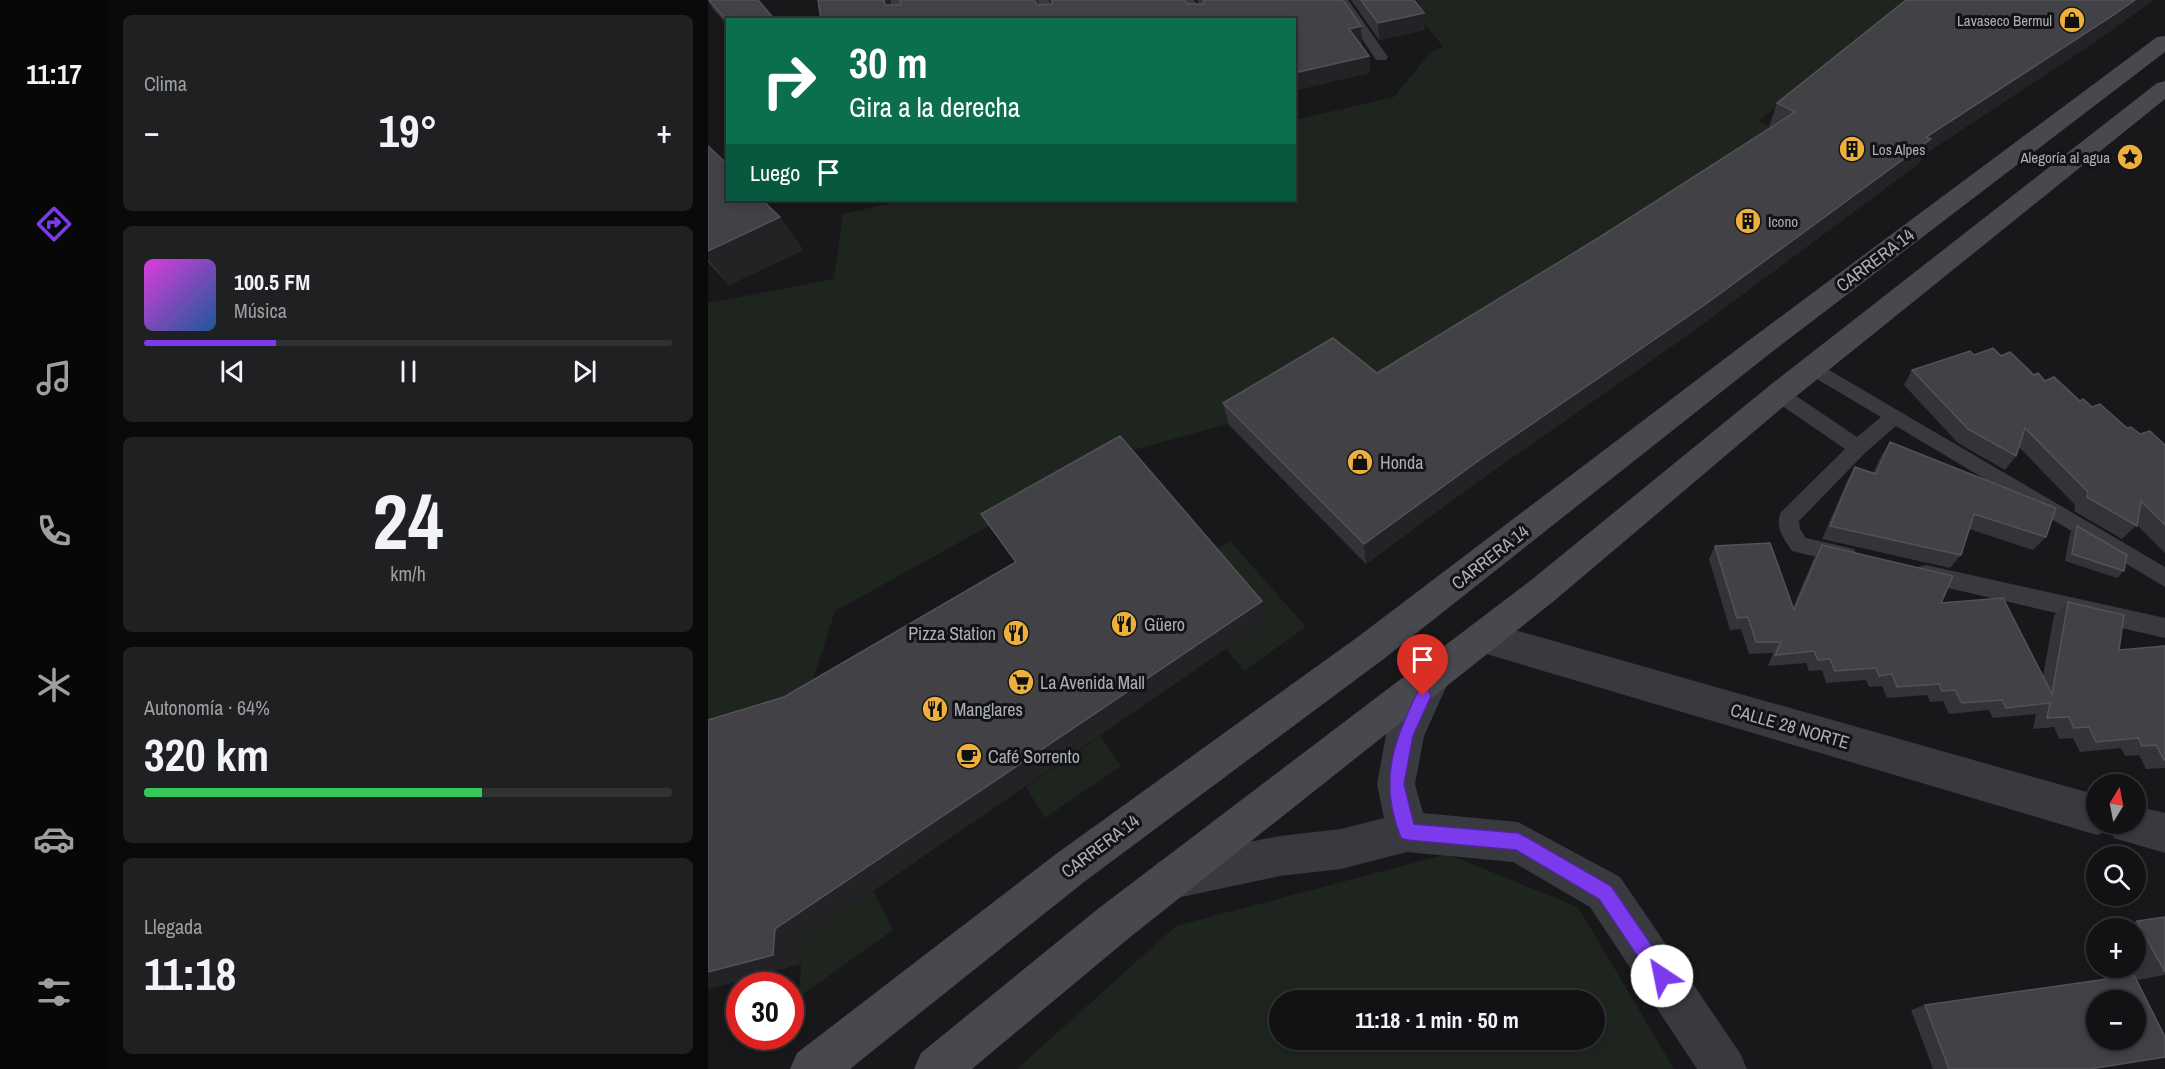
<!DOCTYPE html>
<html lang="es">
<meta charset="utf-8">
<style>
:root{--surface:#121214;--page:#1f2022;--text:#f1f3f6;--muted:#9c9ea0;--line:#313234;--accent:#7c3aed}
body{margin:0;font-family:"Archivo Narrow",sans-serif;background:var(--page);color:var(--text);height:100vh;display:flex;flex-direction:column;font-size:22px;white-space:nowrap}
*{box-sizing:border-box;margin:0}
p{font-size:20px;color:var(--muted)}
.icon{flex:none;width:33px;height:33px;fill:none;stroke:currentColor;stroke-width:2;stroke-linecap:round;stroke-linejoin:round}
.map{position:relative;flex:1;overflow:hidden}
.side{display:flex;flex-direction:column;gap:15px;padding:15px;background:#0a0a0b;width:600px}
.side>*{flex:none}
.top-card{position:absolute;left:18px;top:18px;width:570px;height:183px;border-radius:0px;box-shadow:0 3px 9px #0003,0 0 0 2px var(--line);background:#0b6e4f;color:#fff;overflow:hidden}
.needle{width:39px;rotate:10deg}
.fabs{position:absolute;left:1378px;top:774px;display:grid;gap:12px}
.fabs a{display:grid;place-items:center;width:60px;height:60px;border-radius:50%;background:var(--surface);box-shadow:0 3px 9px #0003,0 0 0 2px var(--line);font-size:30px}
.speed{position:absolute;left:18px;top:972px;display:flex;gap:12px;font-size:30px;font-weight:700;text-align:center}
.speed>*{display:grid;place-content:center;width:78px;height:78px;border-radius:50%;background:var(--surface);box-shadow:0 3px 9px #0003,0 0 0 2px var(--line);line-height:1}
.speed .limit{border:9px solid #d22;background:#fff;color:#111}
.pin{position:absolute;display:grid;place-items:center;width:51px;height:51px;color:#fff;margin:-62px -26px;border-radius:50% 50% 50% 0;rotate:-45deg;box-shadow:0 0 6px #0007}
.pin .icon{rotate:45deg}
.me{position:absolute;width:66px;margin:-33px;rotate:326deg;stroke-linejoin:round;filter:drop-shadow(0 0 4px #0008)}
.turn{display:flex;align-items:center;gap:21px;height:126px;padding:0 24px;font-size:27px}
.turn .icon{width:78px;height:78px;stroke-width:2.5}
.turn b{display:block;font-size:42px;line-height:51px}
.then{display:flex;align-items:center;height:57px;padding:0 24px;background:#0003;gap:12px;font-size:22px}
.big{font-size:45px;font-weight:700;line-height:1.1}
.side .tile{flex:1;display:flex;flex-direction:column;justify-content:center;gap:9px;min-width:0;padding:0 21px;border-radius:9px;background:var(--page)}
.side .dial{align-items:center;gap:0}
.dial b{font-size:78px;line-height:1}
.song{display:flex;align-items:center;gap:18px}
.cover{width:72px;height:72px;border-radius:9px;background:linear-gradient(135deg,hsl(300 70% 55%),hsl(210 70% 35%))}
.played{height:6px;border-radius:3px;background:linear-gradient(90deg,var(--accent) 25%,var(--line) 25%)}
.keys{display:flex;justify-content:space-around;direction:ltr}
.heat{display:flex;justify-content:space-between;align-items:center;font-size:33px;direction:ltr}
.charge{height:9px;border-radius:4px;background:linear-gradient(90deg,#34c759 64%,var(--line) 0)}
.trip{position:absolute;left:561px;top:990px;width:336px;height:60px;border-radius:30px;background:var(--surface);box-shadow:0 3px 9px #0003,0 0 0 2px var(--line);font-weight:700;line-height:60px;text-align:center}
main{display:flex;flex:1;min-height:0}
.tab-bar{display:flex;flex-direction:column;width:108px;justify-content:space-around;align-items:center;background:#070708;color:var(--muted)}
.tab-bar .icon{width:42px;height:42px}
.tab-bar .current{color:var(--accent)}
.tab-bar b{font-size:27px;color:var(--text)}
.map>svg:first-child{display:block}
</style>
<main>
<nav class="tab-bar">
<b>11:17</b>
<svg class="icon current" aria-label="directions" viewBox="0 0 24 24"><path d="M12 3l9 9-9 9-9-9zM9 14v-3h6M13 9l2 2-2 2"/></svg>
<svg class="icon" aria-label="music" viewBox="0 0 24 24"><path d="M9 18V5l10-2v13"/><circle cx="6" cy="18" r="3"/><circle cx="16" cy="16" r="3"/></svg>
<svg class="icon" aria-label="phone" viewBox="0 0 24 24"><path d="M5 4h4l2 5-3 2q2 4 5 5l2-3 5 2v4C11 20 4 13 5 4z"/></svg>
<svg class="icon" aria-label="climate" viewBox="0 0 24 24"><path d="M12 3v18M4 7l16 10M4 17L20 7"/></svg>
<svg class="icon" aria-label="car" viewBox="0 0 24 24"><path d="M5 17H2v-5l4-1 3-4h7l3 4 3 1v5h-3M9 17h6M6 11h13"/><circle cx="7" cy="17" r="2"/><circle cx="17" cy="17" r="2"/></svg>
<svg class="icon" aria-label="filters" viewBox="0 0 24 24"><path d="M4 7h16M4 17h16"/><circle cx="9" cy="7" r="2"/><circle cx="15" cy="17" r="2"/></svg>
</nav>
<section class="side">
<div class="tile"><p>Clima</p>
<div class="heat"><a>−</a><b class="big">19°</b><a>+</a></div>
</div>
<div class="tile">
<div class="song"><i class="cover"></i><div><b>100.5 FM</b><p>Música</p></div></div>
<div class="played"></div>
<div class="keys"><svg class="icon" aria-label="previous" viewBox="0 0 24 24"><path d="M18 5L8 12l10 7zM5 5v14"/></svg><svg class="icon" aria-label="pause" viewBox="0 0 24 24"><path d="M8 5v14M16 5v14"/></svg><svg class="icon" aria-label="next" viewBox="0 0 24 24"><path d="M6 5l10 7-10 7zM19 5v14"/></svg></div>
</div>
<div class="tile dial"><b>24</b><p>km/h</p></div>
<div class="tile"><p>Autonomía · 64%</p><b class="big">320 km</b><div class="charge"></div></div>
<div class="tile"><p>Llegada</p><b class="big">11:18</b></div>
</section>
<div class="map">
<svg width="1457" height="1069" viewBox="0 0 1457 1069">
<rect width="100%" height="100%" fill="#18181a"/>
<!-- green -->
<path fill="#1e251f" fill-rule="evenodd" d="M711,0H1209L1050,121L1079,135L671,395L521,424L413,453L127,611L98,701L0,725V303L126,279L135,214L197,200H586L587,120L686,97L722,53L735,47L703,5Z
M522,541L598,627L536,671L518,649L560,620L503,553Z
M392,736L413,766L337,818L318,787Z
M739,854L870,907L966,1069H309L468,926ZM572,1000H886V1040H572Z
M165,891L185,930L91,997L95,939Z"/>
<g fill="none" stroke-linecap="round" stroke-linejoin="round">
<!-- service -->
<path fill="#393a3f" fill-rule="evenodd" d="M182,0H194L199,20H186Z
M329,0H341L349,20H336Z
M474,0H486L498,20H485Z
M628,0H640L680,57L678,60H668Z
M1104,360L1457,567V587L1188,426L1157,453L1091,521L1092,529L1098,538L1146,549L1149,555L1146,561L1138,564L1084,551C1076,539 1066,526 1073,512L1137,449L1064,399L1062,394L1064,389L1071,387L1078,389L1149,437L1173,417L1097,372L1095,367L1097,362Z
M1218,565L1457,618V638L1218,583L1210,581L1207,574L1210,567Z"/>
<!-- minor -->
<path fill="#393a3f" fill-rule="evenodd" d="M775,621L1389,795V824H1428V806L1457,813V853L1406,838L1402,829L1389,835L775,653L762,648L757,637L762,626Z
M725,659L738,664L743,676L716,736L707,784L715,813L810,822L912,877L1032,1053L1039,1069H989L882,907L805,862L699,852L633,869L572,876L464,899L449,893L443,878L449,863L464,857L572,836L633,829L676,818L669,784L678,735L712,664Z"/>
<!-- secondary -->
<path fill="#47494f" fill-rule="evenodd" d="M1457,36V52L1060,355L677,658L376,882L142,1069H82L89,1053L348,854L651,636L1040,341L1449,37Z
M1457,81V99L1081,402L846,601L421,938L264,1069H206L213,1053L391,908L822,581L1061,386L1449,83Z"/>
</g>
<!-- wall -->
<path fill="#343438" d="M0,0H50L20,20V26L5,9Z
M110,0H181V5H344L342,0H477L479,4H491L489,0H635L654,43L652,44L661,56L662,73L586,20H113Z
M643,0H706L717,30L671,40Z
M1390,40L1215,155L1211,163L988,329L769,482L658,564L521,425L515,403L669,373L892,237L1063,127L1061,126L1069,103Z
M0,146L72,217L95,250L21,285L0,262Z
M1266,355L1293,356L1419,428L1457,445V553L1429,525L1414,539L1366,511L1367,505L1311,447L1308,456L1297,470L1250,443L1196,385L1204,370Z
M1182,442L1338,537L1325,550L1261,529L1253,555L1242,568L1114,539L1139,481L1147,467L1165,473L1173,456Z
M1369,526L1416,571L1409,578L1357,561L1362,533Z
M1114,545L1233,603L1335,676L1346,615L1360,602L1411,650L1457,646V768L1438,769L1431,755L1417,756L1413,748L1372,752L1365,738L1351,739L1346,727L1325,729L1328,714L1285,718L1281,710L1241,714L1235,701L1222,702L1219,695L1179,698L1174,686L1161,687L1158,680L1118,683L1114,670L1101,671L1098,663L1060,666L1065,653L1041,654L1033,629L1022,630L1001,559L1007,546L1085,607L1106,558Z
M1457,917V975L1429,980L1423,968H1428V928H1408L1429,921Z
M1217,1005L1382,1069H1225L1203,1010Z"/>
<!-- shaded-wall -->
<path fill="#232326" d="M176,0H181L184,20L177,5Z
M1427,0H1446L1390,40L1215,155L1211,163L988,329L769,482L658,564L656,544L1218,137Z
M716,13L717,30L671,40L670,23Z
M653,26L654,43L643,46L641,29Z
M661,56L662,73L586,91V73Z
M72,217L95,250L21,285L0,259V251Z
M554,601L560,620L95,939L93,964L0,989V972L67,929Z"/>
<!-- building -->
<path fill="#414146" stroke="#515358" stroke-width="1.5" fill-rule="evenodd" d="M1,0H50L67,20H20V22Z
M110,0H176L177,5H193L192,0H327L329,5L345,4L343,0H477L479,4H497L495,0H635L653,26L641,29L661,56L586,73V20H113Z
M653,0H706L716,13L670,23Z
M1198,0H1427L1404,16L1218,137L1223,139L995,306L770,461L656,544L515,403L625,338L669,373L892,237L1087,112L1069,103Z
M0,146L20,165V200H54L72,217L0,251Z
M1285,348L1293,356L1302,352L1326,375L1330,373L1337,381L1346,377L1372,401L1375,399L1384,407L1392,404L1419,428L1423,427L1432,434L1442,431L1457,445V525L1433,501L1429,526L1379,497L1380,492L1317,428L1308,456L1260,429L1204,370L1262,351L1266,355Z
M412,436L554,601L67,929L65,955L0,972V720L76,697L308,562L273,514Z
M1182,442L1348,508L1338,537L1266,514L1253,555L1122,526L1147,467L1168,474Z
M1369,526L1419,555L1416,571L1364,554Z
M1062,543L1086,610L1114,545L1245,576L1233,603L1295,598L1344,694L1360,602L1416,615L1411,650L1457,646V760H1456L1448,745L1434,746L1430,738L1388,742L1381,727L1366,728L1361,717L1339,718L1342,703L1298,708L1294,700L1254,703L1247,690L1234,691L1231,684L1189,687L1184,674L1171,676L1168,668L1127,671L1122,659L1110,660L1106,651L1067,655L1073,642H1048L1040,617L1029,618L1007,546Z
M1457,917V972L1429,921Z
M1426,975L1457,1037V1057L1382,1069H1241L1217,1005ZM1389,1000H1428V1040H1389Z"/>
<!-- route -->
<path fill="#7c3aed" stroke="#51269a" stroke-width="1.5" d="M715,689L721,691L723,696L705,736L696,784L706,824L810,833L816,836L903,886L960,969L963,976L960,982L954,985L947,982L891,899L808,850L699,840L693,838C670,781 685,743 710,691Z"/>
<!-- icons -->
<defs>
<g id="shop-disc" transform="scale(1.35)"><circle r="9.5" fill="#eeb03c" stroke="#131315"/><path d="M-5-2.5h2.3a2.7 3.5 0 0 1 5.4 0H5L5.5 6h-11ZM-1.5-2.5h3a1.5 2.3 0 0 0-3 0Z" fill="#111"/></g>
<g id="building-disc" transform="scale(1.35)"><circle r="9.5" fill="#eeb03c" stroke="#131315"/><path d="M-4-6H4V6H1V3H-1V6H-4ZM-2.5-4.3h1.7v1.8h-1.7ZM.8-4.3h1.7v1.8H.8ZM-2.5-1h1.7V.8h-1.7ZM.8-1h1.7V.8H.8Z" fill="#111"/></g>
<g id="sight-disc" transform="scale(1.35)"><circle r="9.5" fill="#eeb03c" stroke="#131315"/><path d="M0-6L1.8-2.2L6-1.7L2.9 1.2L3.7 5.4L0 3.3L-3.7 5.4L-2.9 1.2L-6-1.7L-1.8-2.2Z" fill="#111"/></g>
<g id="restaurant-disc" transform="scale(1.35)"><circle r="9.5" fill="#eeb03c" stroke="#131315"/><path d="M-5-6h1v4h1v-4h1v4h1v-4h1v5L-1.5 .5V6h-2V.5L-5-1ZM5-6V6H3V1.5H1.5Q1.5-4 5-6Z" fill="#111"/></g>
<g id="supermarket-disc" transform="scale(1.35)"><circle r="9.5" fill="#eeb03c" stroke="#131315"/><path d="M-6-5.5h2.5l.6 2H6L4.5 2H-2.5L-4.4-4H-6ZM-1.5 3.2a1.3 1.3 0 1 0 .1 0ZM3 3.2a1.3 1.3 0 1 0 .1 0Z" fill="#111"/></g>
<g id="cafe-disc" transform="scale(1.35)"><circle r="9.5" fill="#eeb03c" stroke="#131315"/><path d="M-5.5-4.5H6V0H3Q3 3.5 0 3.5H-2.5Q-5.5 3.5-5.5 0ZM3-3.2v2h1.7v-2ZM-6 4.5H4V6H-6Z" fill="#111"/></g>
</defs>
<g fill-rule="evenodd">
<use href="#shop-disc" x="1364" y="20"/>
<use href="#building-disc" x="1144" y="149"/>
<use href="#sight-disc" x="1422" y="157"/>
<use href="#building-disc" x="1040" y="221"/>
<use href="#shop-disc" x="652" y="462"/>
<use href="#restaurant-disc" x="416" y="624"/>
<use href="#restaurant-disc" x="308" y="633"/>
<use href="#supermarket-disc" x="313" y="682"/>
<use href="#restaurant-disc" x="227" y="709"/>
<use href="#cafe-disc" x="261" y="756"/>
</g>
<g text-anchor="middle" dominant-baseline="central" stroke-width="6" stroke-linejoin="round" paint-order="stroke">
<!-- far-poi labels -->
<g font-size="15" fill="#abafb9" stroke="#131315" text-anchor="end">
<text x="1344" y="20">Lavaseco Bermul</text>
<text x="1164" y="149" text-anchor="start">Los Alpes</text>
<text x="1402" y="157">Alegoría al agua</text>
<text x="1060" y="221" text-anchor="start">Icono</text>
</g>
<!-- street labels -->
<g font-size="18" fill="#abafb9" stroke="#131315">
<text transform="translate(1167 260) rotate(-37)">CARRERA 14</text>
<text transform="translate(782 557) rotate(-38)">CARRERA 14</text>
<text transform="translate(1082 726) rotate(16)">CALLE 28 NORTE</text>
<text transform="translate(392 846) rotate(-37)">CARRERA 14</text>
</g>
<!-- poi labels -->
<g font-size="18" fill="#abafb9" stroke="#131315" text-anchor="start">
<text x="672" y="462">Honda</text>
<text x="436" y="624">Güero</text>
<text x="288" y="633" text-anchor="end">Pizza Station</text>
<text x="332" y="682">La Avenida Mall</text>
<text x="246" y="709">Manglares</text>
<text x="280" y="756">Café Sorrento</text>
</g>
</g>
</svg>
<div class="fabs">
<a><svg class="needle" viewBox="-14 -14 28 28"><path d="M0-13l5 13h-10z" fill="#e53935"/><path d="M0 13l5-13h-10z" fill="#9c9ea0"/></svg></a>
<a><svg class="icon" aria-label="search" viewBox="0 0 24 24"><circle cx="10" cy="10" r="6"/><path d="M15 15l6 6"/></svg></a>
<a>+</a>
<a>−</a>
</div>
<div class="speed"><div class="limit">30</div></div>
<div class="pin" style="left:715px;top:696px;background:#d93025"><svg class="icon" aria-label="arrive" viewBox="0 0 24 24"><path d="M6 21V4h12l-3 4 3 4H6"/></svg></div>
<svg class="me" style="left:954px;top:976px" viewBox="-20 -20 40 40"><circle r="19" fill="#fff"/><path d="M0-13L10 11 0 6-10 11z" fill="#7c3aed"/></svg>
<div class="trip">11:18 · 1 min · 50 m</div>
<div class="top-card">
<div class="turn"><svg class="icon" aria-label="right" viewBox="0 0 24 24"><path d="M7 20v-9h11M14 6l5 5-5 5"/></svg><div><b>30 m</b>Gira a la derecha</div></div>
<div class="then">Luego<svg class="icon" aria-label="arrive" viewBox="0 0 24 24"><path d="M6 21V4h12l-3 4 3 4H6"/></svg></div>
</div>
</div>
</main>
